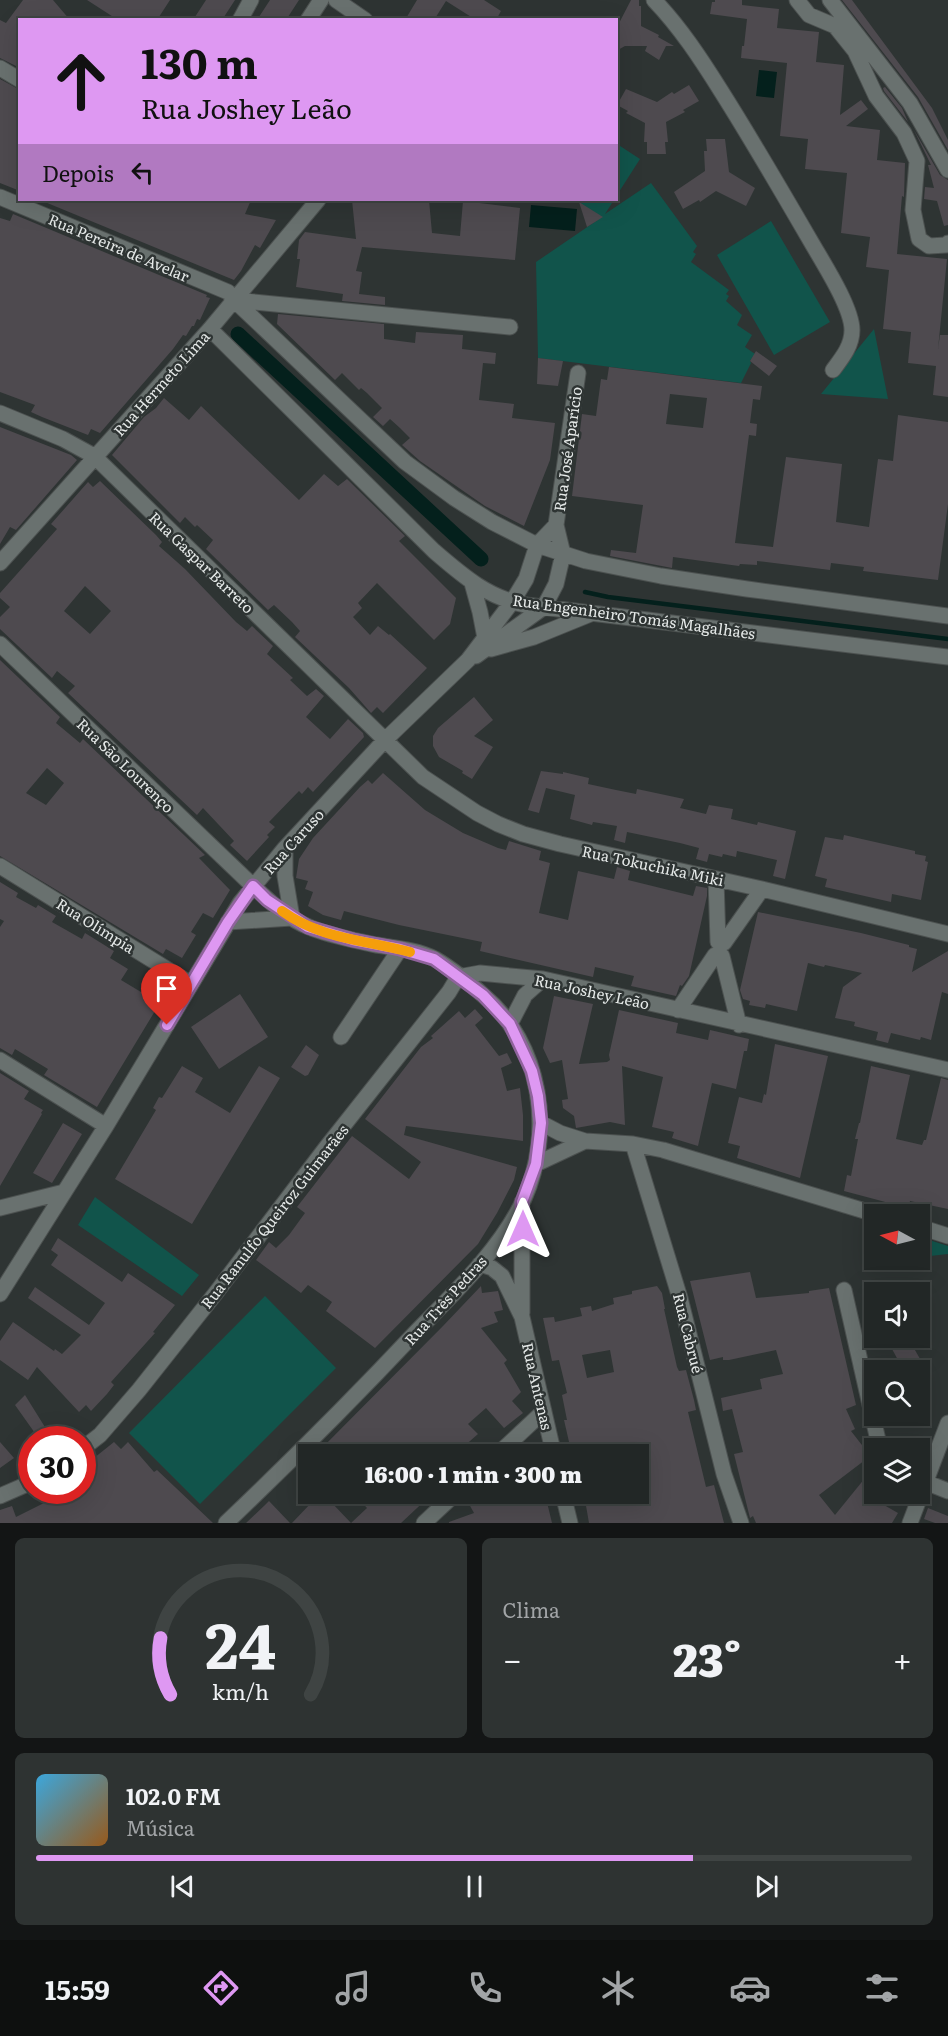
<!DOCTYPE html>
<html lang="pt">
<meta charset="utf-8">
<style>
:root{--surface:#222726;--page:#2e3332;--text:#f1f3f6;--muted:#a2a5a7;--line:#3f4443;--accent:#de98f2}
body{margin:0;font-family:Literata,serif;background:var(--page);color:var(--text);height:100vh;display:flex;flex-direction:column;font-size:22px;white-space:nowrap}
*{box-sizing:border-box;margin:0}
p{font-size:20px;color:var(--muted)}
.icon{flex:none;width:33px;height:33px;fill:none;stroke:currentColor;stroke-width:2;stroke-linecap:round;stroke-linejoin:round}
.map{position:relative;height:1523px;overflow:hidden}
.sheet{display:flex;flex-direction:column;gap:15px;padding:15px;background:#131515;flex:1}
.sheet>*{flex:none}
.hud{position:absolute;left:18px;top:18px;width:600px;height:183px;border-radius:0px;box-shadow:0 6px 24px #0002,0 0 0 2px var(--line);background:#de98f2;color:#111;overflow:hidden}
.needle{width:39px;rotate:277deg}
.controls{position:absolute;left:864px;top:1204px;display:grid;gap:12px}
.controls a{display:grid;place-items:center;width:66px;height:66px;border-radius:0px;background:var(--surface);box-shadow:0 6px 24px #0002,0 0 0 2px var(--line);font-size:30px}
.speed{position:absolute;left:18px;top:1426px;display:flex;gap:12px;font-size:30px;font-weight:700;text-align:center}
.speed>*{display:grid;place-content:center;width:78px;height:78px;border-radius:50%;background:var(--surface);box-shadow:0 6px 24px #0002,0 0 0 2px var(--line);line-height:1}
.speed .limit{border:9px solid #d22;background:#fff;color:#111}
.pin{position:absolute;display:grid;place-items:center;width:51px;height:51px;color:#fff;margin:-62px -26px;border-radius:50% 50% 50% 0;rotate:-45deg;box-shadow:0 0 6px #0007}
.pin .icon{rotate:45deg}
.me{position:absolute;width:66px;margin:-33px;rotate:0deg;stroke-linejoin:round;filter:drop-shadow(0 0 4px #0008)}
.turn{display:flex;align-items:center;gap:21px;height:126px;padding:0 24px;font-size:27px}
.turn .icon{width:78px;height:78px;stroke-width:2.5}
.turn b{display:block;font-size:42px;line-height:51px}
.then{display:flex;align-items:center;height:57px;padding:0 24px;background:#0003;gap:12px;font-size:22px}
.big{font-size:45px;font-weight:800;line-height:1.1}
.sheet .card{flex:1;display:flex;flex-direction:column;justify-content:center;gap:9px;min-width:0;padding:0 21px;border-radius:9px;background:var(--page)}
.sheet .dial{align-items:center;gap:0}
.dial svg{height:156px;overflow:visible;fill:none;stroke:var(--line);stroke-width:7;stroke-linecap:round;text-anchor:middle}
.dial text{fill:var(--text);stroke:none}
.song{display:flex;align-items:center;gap:18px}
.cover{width:72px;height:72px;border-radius:9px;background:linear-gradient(135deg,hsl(200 70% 55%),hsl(30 70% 35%))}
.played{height:6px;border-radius:3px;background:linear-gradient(90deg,var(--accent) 75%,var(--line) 75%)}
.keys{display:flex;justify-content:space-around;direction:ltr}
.heat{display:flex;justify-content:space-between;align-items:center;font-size:33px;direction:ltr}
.sheet .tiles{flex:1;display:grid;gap:15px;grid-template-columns:1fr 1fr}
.card:last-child{grid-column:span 2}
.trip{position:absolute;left:298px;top:1444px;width:351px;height:60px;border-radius:0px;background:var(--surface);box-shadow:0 6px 24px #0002,0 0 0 2px var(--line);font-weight:800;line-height:60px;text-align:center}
.tab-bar{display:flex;height:96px;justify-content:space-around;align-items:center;background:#0e100f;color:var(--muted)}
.tab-bar .icon{width:42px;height:42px}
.tab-bar .selected{color:var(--accent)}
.tab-bar b{font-size:27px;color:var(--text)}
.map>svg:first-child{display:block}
</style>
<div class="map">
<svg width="948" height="1523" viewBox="0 0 948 1523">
<rect width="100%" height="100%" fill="#2e3433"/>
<!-- green -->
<path fill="#11544b" d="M617,144L640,159L617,195Z
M651,183L697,246L693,252L696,254L691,262L729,290L726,294L729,296L726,301L742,315L737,325L752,335L745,347L755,354L750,361L751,363L741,383L538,358L536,262L602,217L575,200H614L605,214Z
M771,221L830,322L774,355L717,255Z
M874,329L888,399L821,394Z
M95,1197L199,1275L182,1296L78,1225Z
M920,1237L948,1246V1254L921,1257Z
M265,1296L336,1368L200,1504L129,1433Z"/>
<!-- water -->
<path fill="#04201c" d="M759,70L777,72L774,98L756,96Z
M531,205L577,209L575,231L529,227Z"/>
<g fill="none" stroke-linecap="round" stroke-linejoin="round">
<!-- stream -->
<path stroke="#04201c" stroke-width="4.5" d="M585,592L608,597L948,639"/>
<!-- canal -->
<path stroke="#04201c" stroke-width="15" d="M238,334L481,559"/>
</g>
<!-- building -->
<path fill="#4e4a4f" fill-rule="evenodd" d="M23,0H53L70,20H20V68L0,58V20L6,23Z
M87,0H170L157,20H118Z
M206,0H235L222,20H193Z
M270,0H299L286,20H257Z
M417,0H484L501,11L496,20H476L446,1L434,20H405Z
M631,0H639V6H641V26L659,35L658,37L674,46H666L659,60L645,51L647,46H625L616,51V29Z
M715,0H742V5L779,9L777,28L819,32L816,62L844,65L840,115L861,100L868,109L846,126L880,130L877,160L905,163L904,197L902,196L897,254L947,259L938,349L940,335H948V397L933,395L936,366L908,363L911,332L883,329L889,270L866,267L870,237L841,233L847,173L805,169L808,139L780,136L787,63L741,58L742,46H744L747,19L710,14L712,2H715Z
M842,0H852L932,108L948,140V150L918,97Z
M0,79L20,90V191L0,183Z
M689,85L699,101L683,110L685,112L666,122L668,142H665L666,154H647V142H644L645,123L626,113L628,111L617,105L626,89L657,102L672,92L674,94Z
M885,87L902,108L908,122L884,91L883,88Z
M914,130L940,175L948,180V225L944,226L937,201L924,199L925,187L934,188L928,165H931Z
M706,139H725L729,172L755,188L746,206L716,191L700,202L699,200L683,209L674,192L705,171L704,151H707Z
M40,200H186L193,202L194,200H251L245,214L276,220L260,248L255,245L241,271L234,280Z
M352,200H429L432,233L460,236L463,201L520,208L515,260L362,247L356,271L362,272L359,294L385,297V305L342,301L343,294L296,287L300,259H297L299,240L305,232L356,239Z
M579,202L603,217L587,227Z
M13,214L207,295L206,297L210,298L200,320L197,319L194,326H192L186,336L183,335L173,349L100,433L91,429L88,435L42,417L31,412L35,405L0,392V218L10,221Z
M278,314L384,324V339L415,343L416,332L463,335L462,349L496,353L495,364L483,363L479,400L514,404L512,418L555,423L550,460L524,526L485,506L420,461L402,445L410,438L400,428L390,419L383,426L373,417L382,408L367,393L361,388L359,390L342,373L335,380L277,324Z
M756,351L777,366L769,376L750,361Z
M538,358L563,361L558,386L537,384Z
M609,367L762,386L760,400L753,399L750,423L757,424L756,436L749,435L735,543L773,547L786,457L842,464L836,522L869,527L878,459L893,461L898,415L948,422V504L938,580L863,571L864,567L831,563L830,570L757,561V565L740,564L739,566L673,557L672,568L610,556L611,550L636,553L643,505L572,496L582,414L596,416L601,379L607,380ZM670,394L707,398L703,428L666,424Z
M164,398L189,420L201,406L299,500L324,474L338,486L347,479L405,536L399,541L456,598L450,624L434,640L377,583L358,603L362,608L353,617L370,635L378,626L389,635L390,634L427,668L383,713L377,707L371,713L349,688L295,637L300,631L292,622L274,605L268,610L206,549L213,540L197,525L195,527L185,517L180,523L112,455L144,417L156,408Z
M0,427L71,455L77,460L16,530L10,527L0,544Z
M100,481L156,535L162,542L159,546L185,569L236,622L247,631L252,626L273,646L267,654L293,678L290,680L307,696L316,689L324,696L306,717L330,739L348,719L363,733L364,737L313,792L308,787L302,794L299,791L269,822L275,827L267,835L269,837L247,861L230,845L234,841L203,808L197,815L68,693L75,686L57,671L52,678L0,629V617L10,607L0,598V593L57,529L51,524L88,482L93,487ZM85,586L111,611L90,634L64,611Z
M0,660L60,717L56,723L80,743L83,739L205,855L199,858L230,890L213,918L203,913L191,932L196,935L182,958L166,949L163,954L0,856ZM47,768L64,783L46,805L26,793Z
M474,697L493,720L474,736L493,747L472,779L462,773L463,771L439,757L433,746V736L438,728Z
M541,771L563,774V772L589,778L588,784L616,790L636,794L637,789L684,799L680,808L706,814L709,805L733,809L731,819L757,825L758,822L796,831L785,879L773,876L777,860L737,851L736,857L723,854L722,857L709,854L707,862L696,859L699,848L680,843L627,832L625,843L614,840L617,826L593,822L592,825L570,819L575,795L546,788L539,813L528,810Z
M383,773L425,810L463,833L498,848L506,850L509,841L541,851L539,860L550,863L539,913L568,920L578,871L614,879L617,867L630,871L628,880L693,896L696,886L707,888V896L689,976L682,986L680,985L676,996L631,986L634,976L595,967L593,977L480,951L482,942L399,925L344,911L341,920L323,915L308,906L313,892L305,889L308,881L296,878L299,859L313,838L360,787L368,780L372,784Z
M844,835L915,851V854L926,856L925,861L928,862L921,900L892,894L891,902L825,887L827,879L815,876L825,837L843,840Z
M0,882L18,893L16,897L36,908L38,905L56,916L52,922L82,939L85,933L114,951L110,958L128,969L121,980L141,992L146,984L163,993L156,1005L158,1006L97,1107L44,1075L48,1069L15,1049L12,1055L0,1048V927L4,921L0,919Z
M758,912L861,933L909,945V947L917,949L912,972L948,951V994L942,992L931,1040L921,1037L920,1040L891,1033L888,1043L876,1040L878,1032L854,1026L855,1022L835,1018L843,987L862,973L825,965L824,967L808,963L797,1011L766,1004L765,1008L749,1005L750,1001L743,999L740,990Z
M240,994L268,1037L219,1069L191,1027Z
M554,996L593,1004L579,1064L607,1062L610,1060L609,1055L619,1010L678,1023L676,1033L708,1040L710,1030L749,1039L747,1051H744L736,1089L712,1083L698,1146L672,1138L674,1132L652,1127L663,1077L622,1066L625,1125L610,1122L576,1128L574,1116L563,1108L562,1100L568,1099L562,1060L550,1063L543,1048Z
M475,1009L483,1018L475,1025L499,1056L507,1053L512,1063L501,1068L507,1091L520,1088L523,1115V1141L406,1126L404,1135L517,1167L514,1180L497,1213L478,1244L375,1348L326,1311L332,1302L308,1285L301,1293L256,1260L269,1242L276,1248L289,1235L305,1213L297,1207L352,1136L409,1179L421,1162L365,1119L421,1047L433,1038L431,1036L459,1011L465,1018Z
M775,1044L828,1056L800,1178L737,1158L740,1146L728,1143L739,1097L762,1103L764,1094L766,1095Z
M306,1045L319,1055L308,1075L305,1076L291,1067Z
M182,1066L203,1078L195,1092L230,1113L259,1066L280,1078L192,1224L115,1179L156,1110L153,1108L159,1097L162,1098Z
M871,1066L910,1075L896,1139L922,1145L924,1140H926L941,1078L948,1080V1209L910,1201L908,1208L844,1191L847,1175L851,1176L858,1139H855L859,1123H860Z
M0,1073L29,1091L24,1099L43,1110L41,1113L42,1114L0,1186Z
M63,1123L82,1134L52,1183L33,1173Z
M58,1238L122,1282L128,1273L175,1305L153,1332L155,1333L111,1382L114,1385L107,1394L91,1411L86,1405L79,1412L37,1367L28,1380L0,1360V1341L13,1322L54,1351L55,1349L62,1354L81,1335L28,1298L35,1287L89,1325L105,1303L51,1265L58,1255L51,1250Z
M750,1272L756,1298L809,1293V1291L829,1288L856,1405L846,1409L855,1429L851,1431L865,1449L869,1457L819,1495L835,1515L874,1467V1494H891L884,1505L898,1513L892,1523H756L753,1516L750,1518L734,1454L743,1452L732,1409L723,1411L721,1398L762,1389L760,1379L783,1374L776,1350L729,1360H723V1357L710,1360L690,1281Z
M481,1286L482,1293L498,1291L503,1310L494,1312L498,1322L481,1328L507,1360L504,1363L521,1392L512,1401L523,1413L504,1428L486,1408L468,1424L478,1434L462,1448L469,1455H315L443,1326Z
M657,1286L662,1293L665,1309H664L677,1367L679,1371L686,1370L694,1400L696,1410L688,1412L706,1487L714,1485L724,1523H589L584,1494H639V1455H572L564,1420H567L562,1395L567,1393L559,1360L552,1361L543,1318L554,1317L555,1322L582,1316L580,1308L591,1306L592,1311L614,1304L613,1298L632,1294V1291ZM610,1350L614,1372L587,1378L582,1355Z
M886,1338H908L927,1371H904Z
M25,1395L53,1440L37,1436L15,1405Z
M0,1442L14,1458L0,1468Z
M114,1442L121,1449L128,1442L154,1472L157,1470L213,1523H0V1510L12,1506L16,1517L60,1495L57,1491H82V1478L94,1469L89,1462Z
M303,1494H341L332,1503L351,1523H292L312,1502Z
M354,1494H432L401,1523H351L367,1508Z
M479,1494H545L552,1523H449V1522L474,1513L469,1504Z
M269,1501L290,1523H246L265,1505Z
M928,1508L948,1516V1523H935L924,1519Z"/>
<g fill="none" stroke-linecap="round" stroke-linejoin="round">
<!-- minor casing -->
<g stroke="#4c5150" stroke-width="17">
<path id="minor" d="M336,0L365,20
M654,0C680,27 701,59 721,91C752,140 781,190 810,240C822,261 852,307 852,330C852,346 842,358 833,370
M797,0L809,15L835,26L855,51L876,96L904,133L917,161L913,210L919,239L929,246L946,245L948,243
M830,0L910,103L948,170
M240,20L251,0
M308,20L321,0
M0,68L20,80
M0,197L228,292L234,300L405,462L454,498L492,522L537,545L586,561L661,576L747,589L948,616
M234,300L510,327
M210,329L434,551C463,576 488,598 526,605L948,657
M0,413L63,439L94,456L423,777L477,813L498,824L523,834L560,844L762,889L948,934
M0,563L210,329L318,200
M472,583L480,612L485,638
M0,644L253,886C269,901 288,919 309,927C330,936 354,940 376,945C395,948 418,950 435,959C449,967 471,984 483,995C542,1044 554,1132 524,1199C501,1249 454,1293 416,1332C355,1397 291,1461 226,1523
M491,649L534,637L593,613
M476,656L544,607L556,584L563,554L556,525L578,373
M285,848V876L292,918
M0,866L191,984
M716,879L718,942
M228,922L292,918
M724,943L762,889
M722,956L739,1025
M458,977L480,973L543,979L948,1070
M678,1010L715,955
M510,1024L525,995L543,979
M341,1037L400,949
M0,1060L106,1126
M541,1123L560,1133L585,1141L633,1144L663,1150L878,1215
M633,1144L680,1298L724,1474L741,1523
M536,1164L585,1141
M522,1202V1313
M0,1208L64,1192
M920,1227L948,1236
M480,1264L492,1268L502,1276L522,1317L554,1455
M844,1290L880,1449
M0,1294L106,1126L240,903L285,848L384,741L468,660L512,602L526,579L537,545L556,525
M82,1449L100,1435L139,1390L215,1294L325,1149L449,992L458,977
M497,1455L544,1411
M920,1480L948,1491
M563,1494L570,1523
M0,1496L32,1482
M424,1523L455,1494
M910,1523L948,1423"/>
</g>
<!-- minor -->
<use href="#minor" stroke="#69716f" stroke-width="15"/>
</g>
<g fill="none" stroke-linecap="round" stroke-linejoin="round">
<!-- route casing -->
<g stroke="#90639d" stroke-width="15">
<path id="route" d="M167,1025L228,922L253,886L267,900L308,927L353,940L400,949L434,959L483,995L510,1024L532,1071L538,1096L541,1123L536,1164L522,1202L523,1229"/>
</g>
<!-- route -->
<use href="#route" stroke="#de98f2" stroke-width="10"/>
<!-- slow -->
<path stroke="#f59e0b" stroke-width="10" d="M282,911C320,939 366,940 410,952"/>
</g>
<g text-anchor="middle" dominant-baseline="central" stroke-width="5" stroke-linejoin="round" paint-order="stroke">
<!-- street labels -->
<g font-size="15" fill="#e5e9e8" stroke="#2e3433">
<text transform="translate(119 247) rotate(23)">Rua Pereira de Avelar</text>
<text transform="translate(161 383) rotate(-48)">Rua Hermeto Lima</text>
<text transform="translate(567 449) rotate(-82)">Rua José Aparício</text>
<text transform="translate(202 562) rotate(44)">Rua Gaspar Barreto</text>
<text transform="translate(634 616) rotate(8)">Rua Engenheiro Tomás Magalhães</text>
<text transform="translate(126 765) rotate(44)">Rua São Lourenço</text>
<text transform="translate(293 841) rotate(-48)">Rua Caruso</text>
<text transform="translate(653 865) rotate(12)">Rua Tokuchika Miki</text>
<text transform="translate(96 925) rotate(32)">Rua Olímpia</text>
<text transform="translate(592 991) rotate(12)">Rua Joshey Leão</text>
<text transform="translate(274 1216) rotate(-52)">Rua Ranulfo Queiroz Guimarães</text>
<text transform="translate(445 1300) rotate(-48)">Rua Três Pedras</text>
<text transform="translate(689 1333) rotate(76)">Rua Cabrué</text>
<text transform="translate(538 1386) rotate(77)">Rua Antenas</text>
</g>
</g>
</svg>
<div class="controls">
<a><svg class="needle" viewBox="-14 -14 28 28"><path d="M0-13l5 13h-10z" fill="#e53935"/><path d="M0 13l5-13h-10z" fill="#a2a5a7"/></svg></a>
<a><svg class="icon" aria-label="sound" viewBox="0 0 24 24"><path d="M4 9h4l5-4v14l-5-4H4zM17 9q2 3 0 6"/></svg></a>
<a><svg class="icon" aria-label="search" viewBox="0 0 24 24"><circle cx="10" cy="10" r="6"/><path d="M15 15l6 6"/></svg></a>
<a><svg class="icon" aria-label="layers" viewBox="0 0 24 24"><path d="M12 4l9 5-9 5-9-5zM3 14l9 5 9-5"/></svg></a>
</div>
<div class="speed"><div class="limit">30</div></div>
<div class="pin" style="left:167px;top:1025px;background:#d93025"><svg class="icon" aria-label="arrive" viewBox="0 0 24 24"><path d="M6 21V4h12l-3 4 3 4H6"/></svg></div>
<svg class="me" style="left:523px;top:1229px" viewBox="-20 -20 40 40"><path d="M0-17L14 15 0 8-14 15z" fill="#de98f2" stroke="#fff" stroke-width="4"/></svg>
<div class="trip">16:00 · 1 min · 300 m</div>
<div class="hud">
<div class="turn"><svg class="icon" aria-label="ahead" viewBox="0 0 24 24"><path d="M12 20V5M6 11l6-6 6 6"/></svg><div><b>130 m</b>Rua Joshey Leão</div></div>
<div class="then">Depois<svg class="icon" aria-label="left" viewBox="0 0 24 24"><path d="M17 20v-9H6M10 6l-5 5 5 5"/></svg></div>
</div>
</div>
<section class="sheet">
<div class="tiles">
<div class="card dial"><svg viewBox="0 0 100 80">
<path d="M14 69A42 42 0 1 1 86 69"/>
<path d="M14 69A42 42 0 0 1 9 40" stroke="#de98f2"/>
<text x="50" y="56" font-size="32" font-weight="700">24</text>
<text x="50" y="72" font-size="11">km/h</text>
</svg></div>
<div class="card"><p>Clima</p>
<div class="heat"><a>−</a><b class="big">23°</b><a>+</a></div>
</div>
<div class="card">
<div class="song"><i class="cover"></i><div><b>102.0 FM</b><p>Música</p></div></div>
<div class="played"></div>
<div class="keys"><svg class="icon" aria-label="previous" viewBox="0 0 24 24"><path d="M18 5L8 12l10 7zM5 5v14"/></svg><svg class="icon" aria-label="pause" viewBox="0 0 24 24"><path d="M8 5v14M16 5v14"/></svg><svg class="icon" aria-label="next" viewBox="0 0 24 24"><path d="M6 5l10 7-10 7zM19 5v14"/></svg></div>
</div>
</div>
</section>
<nav class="tab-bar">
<b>15:59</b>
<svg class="icon selected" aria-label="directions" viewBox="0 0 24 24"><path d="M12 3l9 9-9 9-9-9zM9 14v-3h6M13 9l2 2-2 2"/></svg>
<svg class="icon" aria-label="music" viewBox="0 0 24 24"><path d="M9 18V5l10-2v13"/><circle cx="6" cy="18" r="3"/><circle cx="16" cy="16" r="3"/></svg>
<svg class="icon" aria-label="phone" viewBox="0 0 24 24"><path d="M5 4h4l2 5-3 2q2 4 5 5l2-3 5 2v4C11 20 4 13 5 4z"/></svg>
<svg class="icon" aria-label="climate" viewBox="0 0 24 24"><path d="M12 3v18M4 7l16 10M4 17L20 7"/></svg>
<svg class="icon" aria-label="car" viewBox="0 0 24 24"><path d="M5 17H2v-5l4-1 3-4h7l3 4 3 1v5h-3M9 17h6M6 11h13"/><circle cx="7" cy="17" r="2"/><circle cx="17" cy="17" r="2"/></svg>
<svg class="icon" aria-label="filters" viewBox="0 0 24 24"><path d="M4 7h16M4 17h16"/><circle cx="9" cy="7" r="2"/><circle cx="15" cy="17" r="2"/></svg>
</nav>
